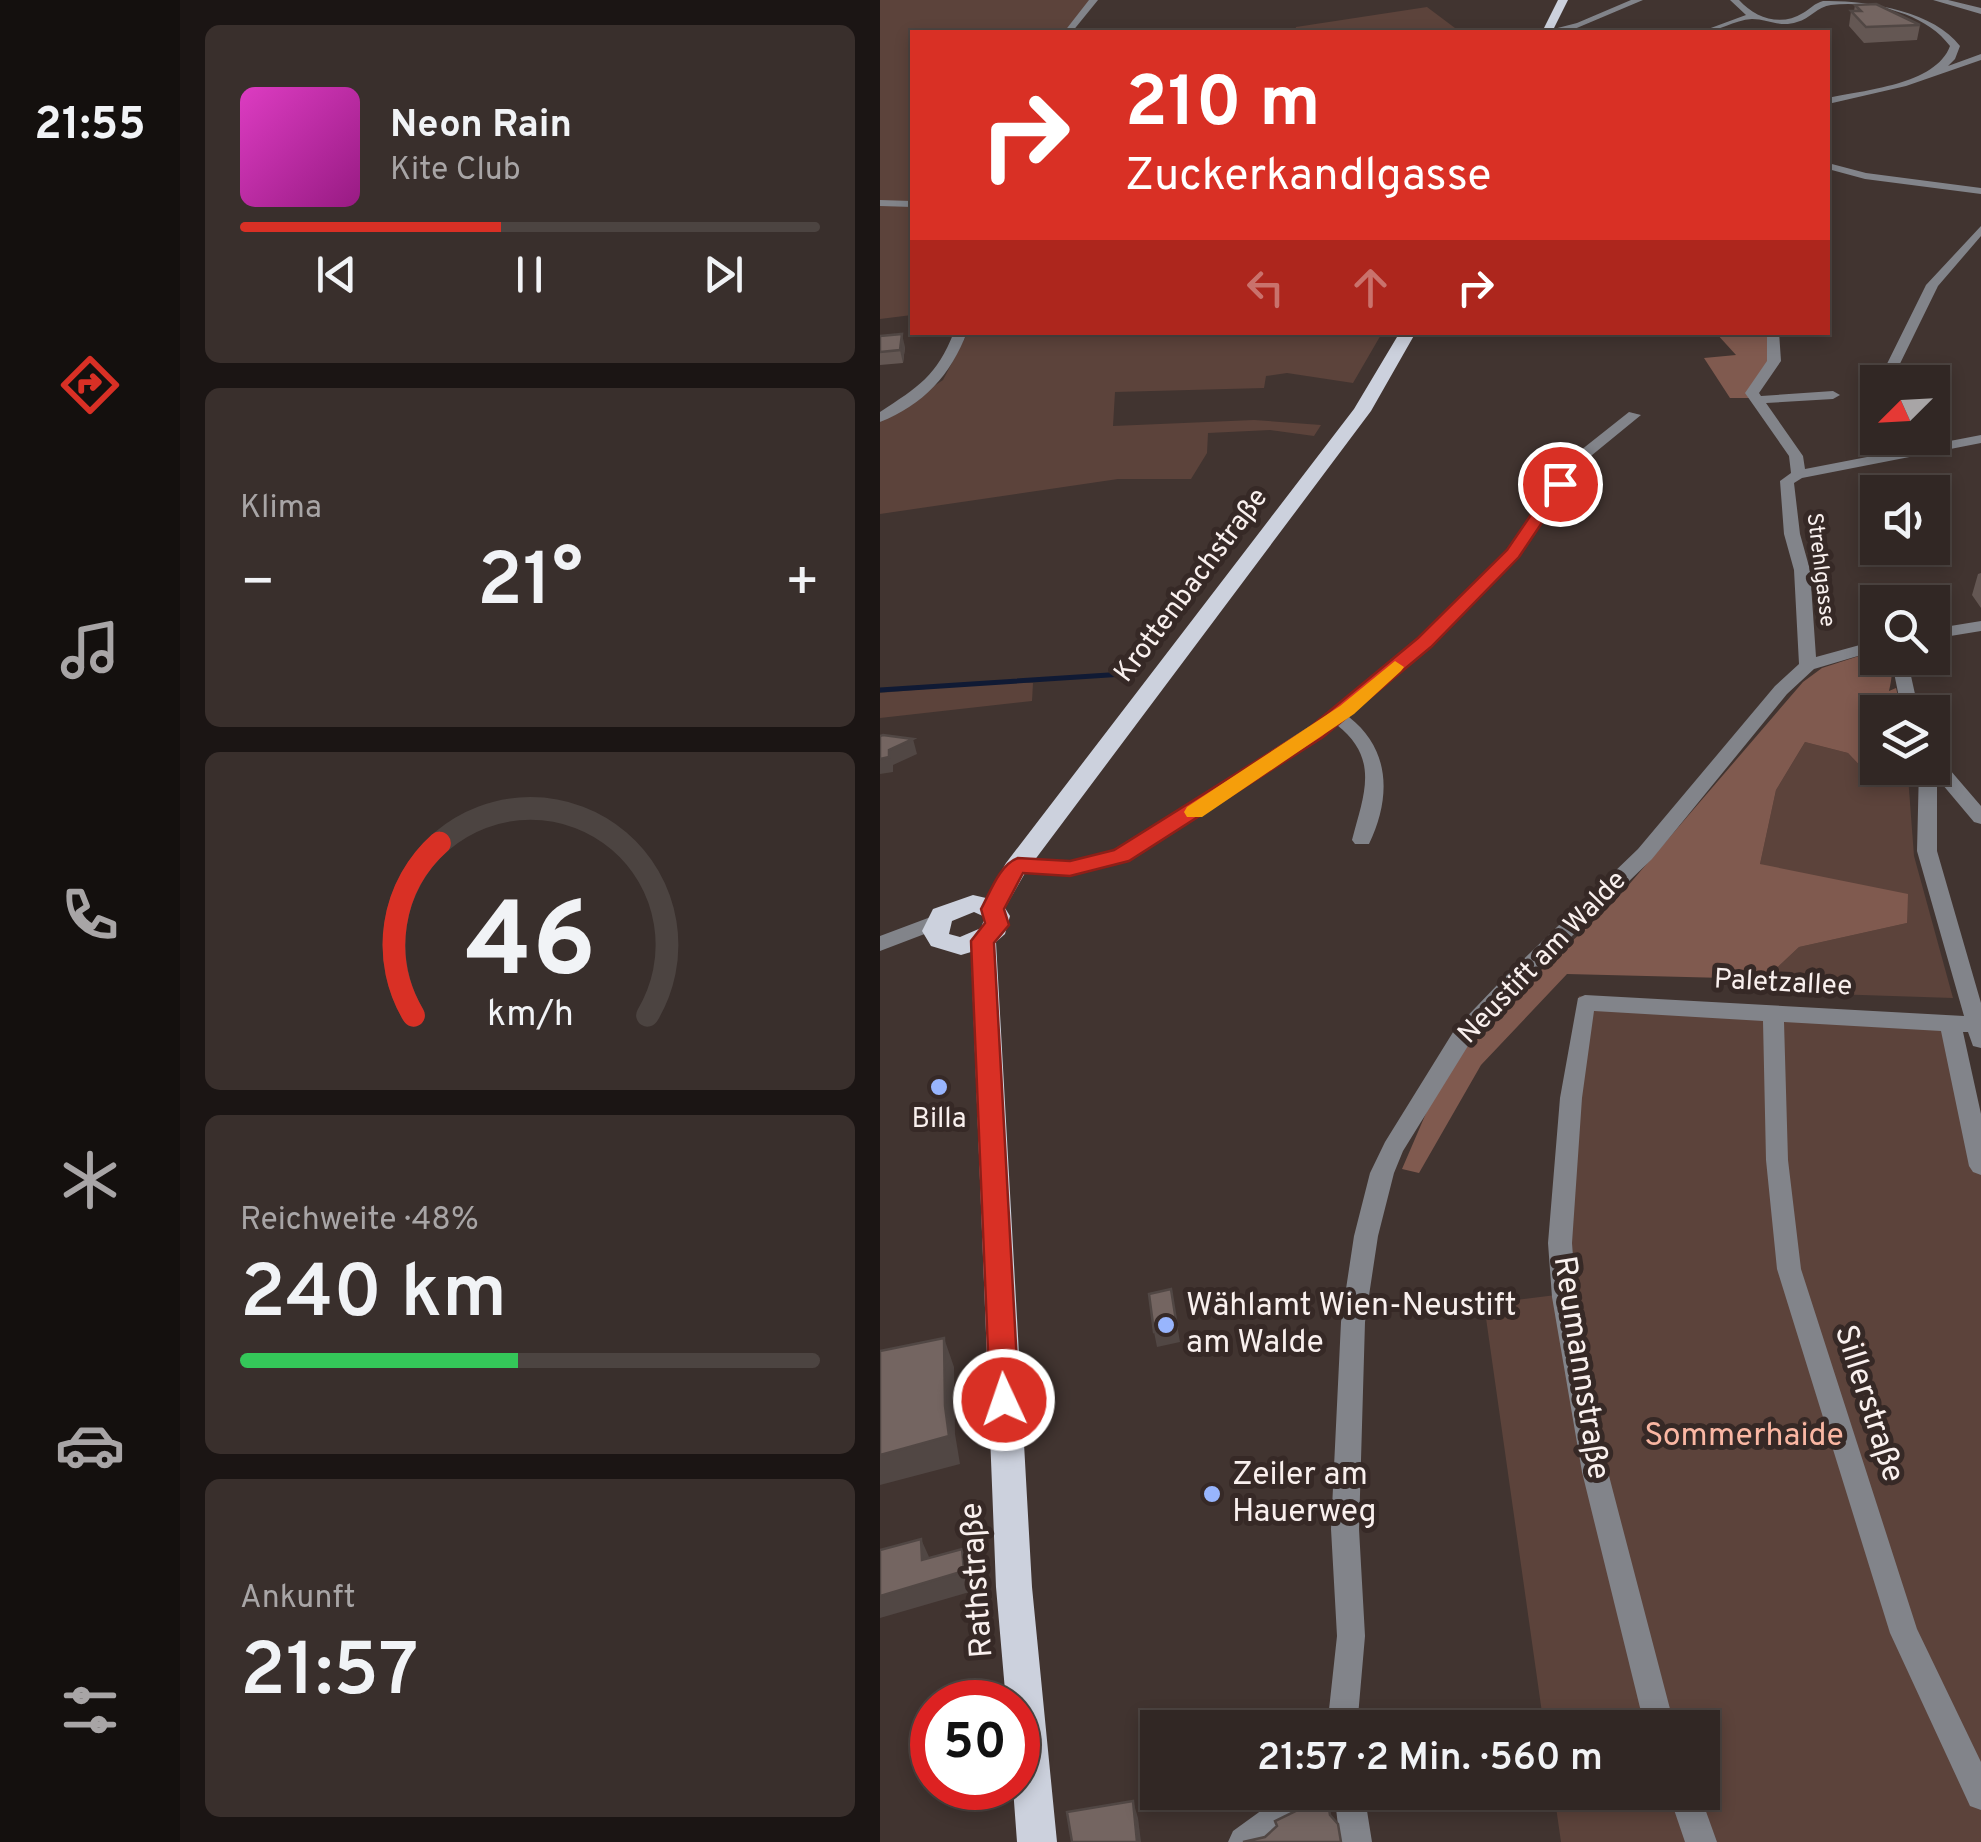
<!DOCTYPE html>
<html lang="de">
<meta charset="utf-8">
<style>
:root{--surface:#312724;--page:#392f2c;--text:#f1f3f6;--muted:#a8a5a6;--line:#4c4441;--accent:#d93025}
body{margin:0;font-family:Overpass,sans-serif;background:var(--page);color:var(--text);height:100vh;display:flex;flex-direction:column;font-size:38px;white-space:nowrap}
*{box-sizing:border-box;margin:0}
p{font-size:32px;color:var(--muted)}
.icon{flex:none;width:55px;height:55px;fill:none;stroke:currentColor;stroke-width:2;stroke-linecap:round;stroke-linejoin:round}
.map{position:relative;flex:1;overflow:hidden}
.panel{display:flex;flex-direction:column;gap:25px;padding:25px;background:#1b1514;width:700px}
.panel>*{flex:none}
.banner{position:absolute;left:30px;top:30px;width:920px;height:305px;border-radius:0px;box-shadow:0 5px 15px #0003,0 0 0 2px var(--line);background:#d93025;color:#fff;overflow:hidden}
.needle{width:65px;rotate:246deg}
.tools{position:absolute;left:980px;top:365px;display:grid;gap:20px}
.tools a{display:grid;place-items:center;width:90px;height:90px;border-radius:0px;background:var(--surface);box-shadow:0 5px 15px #0003,0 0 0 2px var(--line);font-size:50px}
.speed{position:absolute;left:30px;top:1680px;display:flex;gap:20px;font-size:50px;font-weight:700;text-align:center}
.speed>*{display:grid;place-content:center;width:130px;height:130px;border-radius:50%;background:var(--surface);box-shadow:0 5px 15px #0003,0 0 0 2px var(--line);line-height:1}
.speed .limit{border:15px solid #d22;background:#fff;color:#111}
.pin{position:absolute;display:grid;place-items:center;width:85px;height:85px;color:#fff;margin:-42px;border:5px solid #fff;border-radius:50%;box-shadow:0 2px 10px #0007}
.me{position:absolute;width:110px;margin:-55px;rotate:357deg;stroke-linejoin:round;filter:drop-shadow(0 0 8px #0008)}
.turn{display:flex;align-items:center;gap:35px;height:210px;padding:0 50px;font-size:45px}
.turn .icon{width:130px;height:130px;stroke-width:2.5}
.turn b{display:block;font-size:70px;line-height:85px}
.lanes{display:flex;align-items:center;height:95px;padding:0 50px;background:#0003;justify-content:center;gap:50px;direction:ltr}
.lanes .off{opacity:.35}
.big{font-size:75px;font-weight:600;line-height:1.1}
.panel .card{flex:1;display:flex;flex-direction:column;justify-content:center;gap:15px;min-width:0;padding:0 35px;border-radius:15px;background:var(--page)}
.panel .dial{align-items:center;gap:0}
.dial svg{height:260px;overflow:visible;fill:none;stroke:var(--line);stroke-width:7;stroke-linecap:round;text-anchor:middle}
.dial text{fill:var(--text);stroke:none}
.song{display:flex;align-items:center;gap:30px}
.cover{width:120px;height:120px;border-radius:15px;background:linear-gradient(135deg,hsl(310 70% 55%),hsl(310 70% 35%))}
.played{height:10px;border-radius:5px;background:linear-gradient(90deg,var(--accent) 45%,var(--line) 45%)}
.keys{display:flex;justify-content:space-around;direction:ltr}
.heat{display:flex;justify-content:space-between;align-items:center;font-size:55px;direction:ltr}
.charge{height:15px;border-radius:8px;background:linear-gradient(90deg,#34c759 48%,var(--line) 0)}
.trip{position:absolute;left:260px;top:1710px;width:580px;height:100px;border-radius:0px;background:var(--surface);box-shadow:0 5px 15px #0003,0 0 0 2px var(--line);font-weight:600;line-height:100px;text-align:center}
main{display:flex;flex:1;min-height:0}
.tabs{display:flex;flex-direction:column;width:180px;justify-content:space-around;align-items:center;background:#14100e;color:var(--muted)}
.tabs .icon{width:70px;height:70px}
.tabs .on{color:var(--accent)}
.tabs b{font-size:45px;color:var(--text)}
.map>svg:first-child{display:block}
</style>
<main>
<nav class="tabs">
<b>21:55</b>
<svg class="icon on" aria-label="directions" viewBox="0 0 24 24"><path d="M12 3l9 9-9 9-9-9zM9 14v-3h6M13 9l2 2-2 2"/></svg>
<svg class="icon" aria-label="music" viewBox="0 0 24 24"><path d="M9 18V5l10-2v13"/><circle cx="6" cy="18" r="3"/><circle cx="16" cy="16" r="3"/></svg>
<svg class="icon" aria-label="phone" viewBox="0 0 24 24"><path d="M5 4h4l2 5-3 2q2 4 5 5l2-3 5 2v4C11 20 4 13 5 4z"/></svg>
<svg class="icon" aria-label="climate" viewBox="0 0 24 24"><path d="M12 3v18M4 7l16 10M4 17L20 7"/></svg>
<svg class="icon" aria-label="car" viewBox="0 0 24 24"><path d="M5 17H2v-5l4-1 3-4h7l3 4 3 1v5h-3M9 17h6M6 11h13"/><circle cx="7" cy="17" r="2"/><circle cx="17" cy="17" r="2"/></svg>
<svg class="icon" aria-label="filters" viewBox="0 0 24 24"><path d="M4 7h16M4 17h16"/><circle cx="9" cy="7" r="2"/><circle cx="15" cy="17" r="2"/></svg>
</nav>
<section class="panel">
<div class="card">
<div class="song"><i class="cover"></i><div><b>Neon Rain</b><p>Kite Club</p></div></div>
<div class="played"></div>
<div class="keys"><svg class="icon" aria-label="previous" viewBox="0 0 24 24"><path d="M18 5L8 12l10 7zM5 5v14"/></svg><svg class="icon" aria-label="pause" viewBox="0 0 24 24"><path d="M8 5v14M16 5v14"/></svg><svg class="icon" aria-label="next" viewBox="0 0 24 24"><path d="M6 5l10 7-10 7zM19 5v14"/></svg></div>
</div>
<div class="card"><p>Klima</p>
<div class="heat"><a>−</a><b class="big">21°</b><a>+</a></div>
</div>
<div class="card dial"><svg viewBox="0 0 100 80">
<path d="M14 69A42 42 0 1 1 86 69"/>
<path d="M14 69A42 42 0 0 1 22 16" stroke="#d93025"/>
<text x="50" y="56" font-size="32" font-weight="700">46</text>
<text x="50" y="72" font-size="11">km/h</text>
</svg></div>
<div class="card"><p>Reichweite · 48%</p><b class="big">240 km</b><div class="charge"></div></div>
<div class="card"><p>Ankunft</p><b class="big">21:57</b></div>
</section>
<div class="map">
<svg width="1101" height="1842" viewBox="0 0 1101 1842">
<rect width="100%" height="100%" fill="#413430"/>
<!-- green -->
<path fill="#5c433b" d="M0,0H211L186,32H32V315L0,319Z
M547,7L575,28L567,30L569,32L415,31L416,27Z
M502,333L473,383L407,373L386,376L384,388L235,392L233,426L374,420L441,425L434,436L390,430L328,433L327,453L311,479H238L0,514V422L63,380L87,334Z
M126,682L153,683L152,701L0,718V693Z
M925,742L968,753L987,773L1028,776L1034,856L1073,998L893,992L885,979L919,947L1027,923L880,864L896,790Z
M699,996L1070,1018L1101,1144V1842H681L674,1793L822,1792V1728L664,1727L604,1304L676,1295L685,1086Z"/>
<!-- forest -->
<path fill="#805a4f" d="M836,333H889L893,356L870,398H850L824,358L856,355Z
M982,655C1010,655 1016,662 1009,691L1016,688L1022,712H998V768H1021L1028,776L987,773L968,753L925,742L896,790L880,864L1028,894L1027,923L919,947L885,979L687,974L601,1065L539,1173L522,1169L550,1104L598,1029L734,902L923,682L942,668Z"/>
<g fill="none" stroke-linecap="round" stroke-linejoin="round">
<!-- stream -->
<path stroke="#101a34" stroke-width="5" d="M0,690L244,674"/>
<!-- minor -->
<path fill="#82848a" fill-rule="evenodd" d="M209,0H218L192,32H184Z
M751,0H763L692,30L662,32L697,23Z
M850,0H859C875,18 901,27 923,13C930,9 935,3 943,1C986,0 1054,11 1080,46L1075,59L1068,66L1101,54V60L1026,86L948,104V98C983,90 1056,85 1070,46C1046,13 991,0 951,5C938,6 930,19 917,22C900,28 888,19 872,19C854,20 838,32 820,32L866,15Z
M1053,0H1068L1101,8V14Z
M948,163L986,173L1101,188V194L985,179L948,169Z
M0,200L32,201V207L0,206Z
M1101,226V236L1058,286L1011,382H998L1046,285Z
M74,332H87C71,375 43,405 0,422V412C38,387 57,376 74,332Z
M887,332H899L901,361L879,393L881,396L953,391L960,395L953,399L886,403L923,456L925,469L1101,435V443L922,478L914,483L920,534L930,570L936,657L998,640V650L934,669L907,694L772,859L635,991L591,1041L523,1151L514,1173L498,1236L485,1322L479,1529L485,1636L477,1728H447L457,1636L451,1529L461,1322L474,1236L490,1173L505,1142L575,1029L621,981L758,849L895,686L919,664L914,570L904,534L900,481L911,473L909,456L865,393L887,361Z
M749,412L761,415L706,460L636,558L550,646L469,717C511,750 511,798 489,844H475L472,840C484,794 500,759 457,725L248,861L190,876L131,871L128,866L138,860L190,862L235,851L461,706L538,638L626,552L696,454Z
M1101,621V631L1052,639V629Z
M1011,658H1027L1039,712H1022Z
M1052,754L1058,756L1101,806V824L1094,822L1057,778V851L1101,1003V1048L1093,1046L1088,1032H1083L1101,1114V1175L1093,1172L1089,1166L1061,1031L904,1022L908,1160L921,1269L1037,1629L1101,1762V1810L1090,1806L1010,1633L897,1269L886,1160L883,1021L714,1011L702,1098L692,1243L696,1297L728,1472L795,1728H765L702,1472L672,1297L668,1243L680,1098L698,998L705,995L1084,1016L1037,851L1039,768H1052Z
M56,915L63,917L66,922L63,927L0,951V936Z
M407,1792H449L445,1803L390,1842H348L353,1831Z
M454,1792H484L492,1842H460Z
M788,1792H819L837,1842H805Z"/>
<!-- major -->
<path fill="#ccd1dd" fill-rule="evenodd" d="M678,0H688L672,32H662Z
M520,332H536L491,411L145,873L125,908L130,916L125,934L116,942L152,1587L177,1842H137L133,1788H138V1702H126L116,1587L91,952L81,955L51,946L42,931L53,909L93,895L106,898L126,863L474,409ZM94,912L105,917L101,928L80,937L69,934L72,921Z"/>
</g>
<!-- wall -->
<path fill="#645753" d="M975,5L1040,25L1037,40L984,43L969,26L971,11H974Z
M0,336L25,347L23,363L0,365Z
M1101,573V608L1092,595L1098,574Z"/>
<!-- shaded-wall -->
<path fill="#514744" d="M22,334L25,347L23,363L20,350Z
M33,739L37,754L13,765V772L0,774V759L9,750Z
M291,1289L300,1342L277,1347L274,1332Z
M64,1338L74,1367L75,1434L80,1464L0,1485V1455Z
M41,1539L50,1559L42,1560Z
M82,1549L90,1569L93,1591L0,1618V1596Z
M253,1801L258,1818L261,1842H257Z"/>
<!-- building -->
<path fill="#746561" stroke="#514744" stroke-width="2.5" d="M996,4L1040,25L986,27L971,11H981L975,5Z
M22,334L20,350L0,352V336Z
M3,735L33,739L9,750V757L0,759V736Z
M291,1289L297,1327L274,1332L269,1294Z
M64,1338L65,1406L69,1436L0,1455V1351Z
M41,1539L42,1560L82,1549L84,1571L0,1596V1550Z
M447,1796L450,1815L458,1824L461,1842H363L385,1837L397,1826L395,1821L424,1807V1802Z
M253,1801L257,1842H192L187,1812Z"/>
<!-- route -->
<path fill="#d93025" stroke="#8d1f18" stroke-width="2.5" d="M680,480L688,484L639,557L551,647L443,737L249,861L190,876L143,873L124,909L129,925L114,943L139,1400L135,1409L124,1413L114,1409L110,1400L91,941L105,923L101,909C110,893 119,865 138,858L190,861L234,850L429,728L538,638L627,550L674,481Z"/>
<!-- slow -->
<path fill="#f59e0b" d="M515,661L524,667L521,671L474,714L322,817H307L304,812L307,807L460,706Z"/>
<!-- markers -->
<g fill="#98b5fd" stroke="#362926" stroke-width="4">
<circle cx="59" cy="1087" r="10"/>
<circle cx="286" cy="1325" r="10"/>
<circle cx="332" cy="1494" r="10"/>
</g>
<g text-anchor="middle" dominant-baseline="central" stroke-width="10" stroke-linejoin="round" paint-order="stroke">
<!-- far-street labels -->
<g font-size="22" fill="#f9f0ee" stroke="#362926">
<text transform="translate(940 570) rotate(83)">Strehlgasse</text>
</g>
<!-- street labels -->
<g font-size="28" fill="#f9f0ee" stroke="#362926">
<text transform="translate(312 586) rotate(-53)">Krottenbachstraße</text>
<text transform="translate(663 958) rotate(-46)">Neustift am Walde</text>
<text transform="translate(903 984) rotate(3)">Paletzallee</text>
</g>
<!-- poi labels -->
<g font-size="28" fill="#f9f0ee" stroke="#362926">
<text x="59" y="1120">Billa</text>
</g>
<!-- near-poi labels -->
<g font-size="32" fill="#f9f0ee" stroke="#362926" text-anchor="start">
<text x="306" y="1307">Wählamt Wien-Neustift<tspan x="306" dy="37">am Walde</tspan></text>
<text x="352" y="1476">Zeiler am<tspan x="352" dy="37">Hauerweg</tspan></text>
</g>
<!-- near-street labels -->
<g font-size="32" fill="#f9f0ee" stroke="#362926">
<text transform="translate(700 1368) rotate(81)">Reumannstraße</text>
<text transform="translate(988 1404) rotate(72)">Sillerstraße</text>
<text transform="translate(98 1580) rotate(-94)">Rathstraße</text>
</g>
<!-- near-park labels -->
<g font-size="32" fill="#fab7a3" stroke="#362926">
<text x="864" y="1437">Sommerhaide</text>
</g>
</g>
</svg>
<div class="tools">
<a><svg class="needle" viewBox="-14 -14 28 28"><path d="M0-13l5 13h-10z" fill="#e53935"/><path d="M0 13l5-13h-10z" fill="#a8a5a6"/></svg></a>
<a><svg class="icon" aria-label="sound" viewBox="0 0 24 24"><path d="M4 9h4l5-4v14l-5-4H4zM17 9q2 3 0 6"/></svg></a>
<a><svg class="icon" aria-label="search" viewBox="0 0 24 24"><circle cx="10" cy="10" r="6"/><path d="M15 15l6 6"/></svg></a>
<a><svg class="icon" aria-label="layers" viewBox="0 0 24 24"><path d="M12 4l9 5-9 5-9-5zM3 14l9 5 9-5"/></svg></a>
</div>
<div class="speed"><div class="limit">50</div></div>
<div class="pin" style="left:680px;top:484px;background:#d93025"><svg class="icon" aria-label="arrive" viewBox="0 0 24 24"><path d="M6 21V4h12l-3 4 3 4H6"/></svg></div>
<svg class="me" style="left:124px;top:1400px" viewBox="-20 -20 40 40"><circle r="17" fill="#d93025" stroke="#fff" stroke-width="3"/><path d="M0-11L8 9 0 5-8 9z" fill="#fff"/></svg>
<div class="trip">21:57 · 2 Min. · 560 m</div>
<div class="banner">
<div class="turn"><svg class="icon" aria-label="right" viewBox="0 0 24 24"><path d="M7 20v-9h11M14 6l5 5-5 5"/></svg><div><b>210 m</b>Zuckerkandlgasse</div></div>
<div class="lanes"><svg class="icon off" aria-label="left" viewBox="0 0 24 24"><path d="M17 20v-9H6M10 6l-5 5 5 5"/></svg><svg class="icon off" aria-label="ahead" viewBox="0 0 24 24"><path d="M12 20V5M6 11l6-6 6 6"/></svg><svg class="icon" aria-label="right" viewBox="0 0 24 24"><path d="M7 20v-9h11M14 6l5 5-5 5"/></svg></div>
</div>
</div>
</main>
